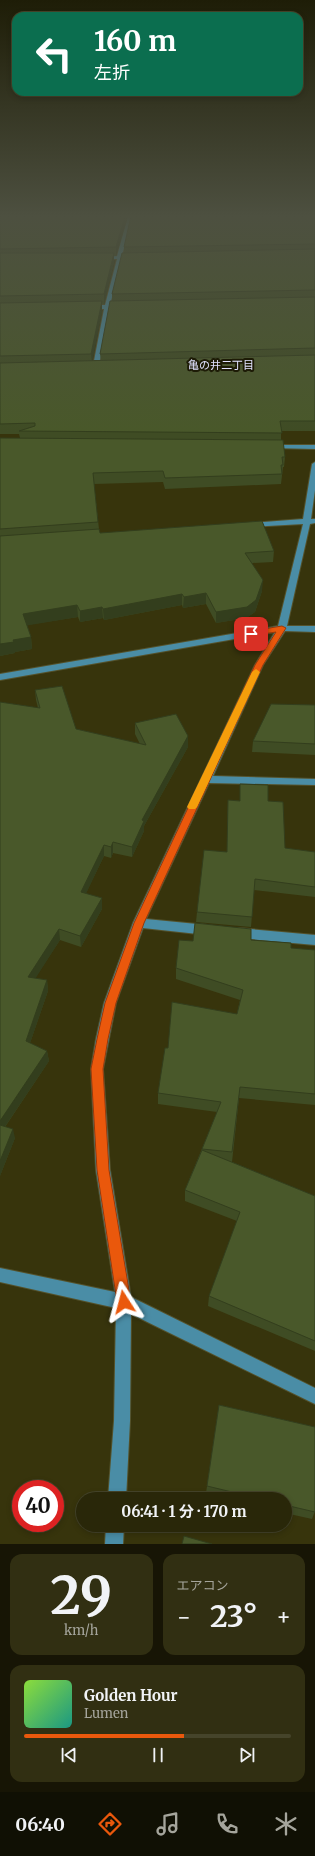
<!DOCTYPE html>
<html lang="ja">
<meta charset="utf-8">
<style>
:root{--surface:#292709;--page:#312f12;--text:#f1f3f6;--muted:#a5a59c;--line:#45442a;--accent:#ea580c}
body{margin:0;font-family:Merriweather,"Noto Sans JP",serif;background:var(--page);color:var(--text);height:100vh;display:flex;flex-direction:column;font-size:15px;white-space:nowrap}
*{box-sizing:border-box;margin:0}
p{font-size:13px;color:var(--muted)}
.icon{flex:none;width:22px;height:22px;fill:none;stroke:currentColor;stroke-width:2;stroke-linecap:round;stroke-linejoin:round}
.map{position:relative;height:1544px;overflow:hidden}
.details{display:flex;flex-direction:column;gap:10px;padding:10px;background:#171505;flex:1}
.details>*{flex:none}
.top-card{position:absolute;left:12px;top:12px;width:291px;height:84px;border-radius:12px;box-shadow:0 2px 6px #0003,0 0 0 1px var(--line);background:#0b6e4f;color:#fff;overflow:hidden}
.speed{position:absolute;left:12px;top:1480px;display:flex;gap:8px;font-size:20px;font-weight:700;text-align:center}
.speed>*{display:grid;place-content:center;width:52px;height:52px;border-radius:50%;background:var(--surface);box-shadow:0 2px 6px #0003,0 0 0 1px var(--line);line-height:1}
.speed .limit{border:6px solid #d22;background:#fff;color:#111}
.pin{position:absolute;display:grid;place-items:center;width:34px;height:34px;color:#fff;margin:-17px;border-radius:8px;box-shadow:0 2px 6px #0006}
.me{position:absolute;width:44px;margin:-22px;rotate:351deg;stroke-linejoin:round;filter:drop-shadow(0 0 3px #0008)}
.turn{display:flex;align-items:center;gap:14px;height:84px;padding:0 16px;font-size:18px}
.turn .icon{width:52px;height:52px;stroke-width:2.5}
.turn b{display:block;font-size:28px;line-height:34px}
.big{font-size:30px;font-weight:700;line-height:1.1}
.details .tile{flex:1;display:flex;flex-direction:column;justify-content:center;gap:6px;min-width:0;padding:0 14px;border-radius:12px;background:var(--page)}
.details .dial{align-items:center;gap:0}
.dial b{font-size:52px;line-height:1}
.song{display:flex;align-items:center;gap:12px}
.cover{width:48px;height:48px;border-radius:6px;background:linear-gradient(135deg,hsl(90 70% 55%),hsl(170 70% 35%))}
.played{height:4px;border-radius:2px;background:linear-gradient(90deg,var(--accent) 60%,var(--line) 60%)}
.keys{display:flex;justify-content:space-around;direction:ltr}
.heat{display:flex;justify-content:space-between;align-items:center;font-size:22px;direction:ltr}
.details .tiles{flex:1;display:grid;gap:10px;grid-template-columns:1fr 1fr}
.tile:last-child{grid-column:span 2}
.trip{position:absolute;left:76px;top:1492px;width:216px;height:40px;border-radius:20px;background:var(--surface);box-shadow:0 2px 6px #0003,0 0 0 1px var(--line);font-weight:700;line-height:40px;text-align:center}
.tab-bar{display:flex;height:64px;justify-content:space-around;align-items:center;background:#101004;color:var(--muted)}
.tab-bar .icon{width:28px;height:28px}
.tab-bar .selected{color:var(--accent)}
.tab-bar b{font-size:18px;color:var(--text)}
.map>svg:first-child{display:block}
</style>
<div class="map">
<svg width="315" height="1544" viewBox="0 0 315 1544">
<rect width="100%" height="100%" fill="#37340c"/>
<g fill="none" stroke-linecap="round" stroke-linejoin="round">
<!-- minor casing -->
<g stroke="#54522c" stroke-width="2">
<path id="minor" d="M128,216H132L122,256H133L135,257L122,259L110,305H121L124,307L121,309H109L99,366L96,368L93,366L104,309H89L86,307L89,305H105L117,259H101L99,258L117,256Z
M269,445H315V449L271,448L269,447Z
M315,462V490L311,519H315V523L310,524L287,626H315V632L285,631L263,665L213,776L315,779V785L209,783L146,919L207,925L211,927L213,930L211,933L207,935L143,928L116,1003L103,1069L110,1170L131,1297L315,1388V1404L131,1314L130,1421L126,1499H108L114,1421L116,1308L0,1282V1268L115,1292L96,1170L91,1069L96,1039L104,1003L133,923L255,665L275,632L0,680V674L278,626L303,524L251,527L247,525L251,523L303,519L312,464Z
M239,928L315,935V945L239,938L235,936L233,933L235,930Z
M106,1525H124L123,1544H105Z"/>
</g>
<!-- minor -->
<use href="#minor" fill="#4a8da6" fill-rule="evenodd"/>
</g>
<!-- wall -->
<path fill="#3f4c24" d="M0,216H128L116,256H114V262L104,304H102V311L92,360H101L100,354L112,301V294L124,253V247L315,216V431H281V440L285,457L284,467H283L281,484L165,489L163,482L94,484L99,529L100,533L274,551L273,562L252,563L262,591L255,612L246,618L216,623L206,604L183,608L182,605L104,620L103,618L80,622L78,617L27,625L31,637L32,649L15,652V653L0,656V438H20L19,434H0Z
M35,690L76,729L140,744L135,734V723L188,747L144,826V831L132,857L113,853L111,858L104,856L86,893L102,909L81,947L60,940L35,978L47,980L48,991L30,1043L47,1051L49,1061L5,1127L15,1138L0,1176L38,708L36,700Z
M315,705V755L252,752L253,741Z
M240,784L268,801L285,848L315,852V897L254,890L251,927L196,922L197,912L227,852L228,800L240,801Z
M251,940L291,948L315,950V1105L239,1098L232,1162L315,1196V1351L208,1306L209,1296L237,1221L185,1201V1190L217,1112L158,1104V1093L168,1048L237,1014L240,1000L176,979V968L193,941Z
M219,1405L315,1427V1511L312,1519L285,1513V1499H230L206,1493Z"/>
<!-- shaded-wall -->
<path fill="#333e1d" d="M125,216H128L116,256V247Z
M114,253V262L104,304V294Z
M102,301V311L92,364L91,354Z
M263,580L262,591L255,612L246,618L216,623V612Z
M206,593V604L183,608L184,597Z
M182,594V605L104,620L103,609Z
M77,605L78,617L24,626L23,614Z
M102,607L103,618L80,622V611Z
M31,637L32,649L15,652V653L0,656V644L13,640Z
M188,736V747L144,826V831L132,857V847L142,820Z
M113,842V853L111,858V847Z
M104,845V856L82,902L81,892Z
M102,898V909L81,947L80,936Z
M59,929L60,940L30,987L28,977Z
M47,980L48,991L27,1052L26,1041Z
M47,1051L49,1061L0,1134V1121Z
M13,1129L15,1138L0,1176V1161Z"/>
<!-- building -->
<path fill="#49582a" stroke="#333e1d" d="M0,216H125L116,247L0,249Z
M131,216H315V244L124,247Z
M315,249V290L112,294L122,253Z
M0,253H114L104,294L0,296Z
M315,297V348L100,354L110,301Z
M102,301L91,354L0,356V303Z
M315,355V421H280L282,433L19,431L35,426V423L0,424V363Z
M0,438L283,440L285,457H282L283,465H281L282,474L165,478L163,471L93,473L98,522L0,529Z
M262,521L274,551L245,553L263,580L256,600L247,607L216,612L206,593L184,597L182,594L103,609L102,607L80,611L77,605L23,614L31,637L13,640L14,642L0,644V536L99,529L100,533Z
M62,686L76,729L146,745L135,723L176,714L188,736L142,820L144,821L132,847L113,842L111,847L104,845L81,892L102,898L80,936L59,929L28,977L47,980L26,1041L47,1051L0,1121V702L40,708L35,690Z
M271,704L315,705V744L253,741Z
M240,784L268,785V801L283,802L285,848L315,852V887L255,879L252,917L197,912L204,850L227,852L228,800L240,801Z
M195,923L251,929V940L291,943V948L315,950V1094L240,1087L232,1152L202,1149L221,1102L158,1093L165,1048H168L172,1002L237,1014L243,990L176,968L179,940L193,941Z
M0,1125L13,1129L0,1161Z
M202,1150L315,1196V1341L209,1296L240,1212L185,1190Z
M219,1405L315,1427V1512L285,1505V1499H261L207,1486Z
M184,1536L212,1544H182Z"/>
<!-- sky -->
<linearGradient id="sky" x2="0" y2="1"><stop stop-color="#1e1d07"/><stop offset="0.5" stop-color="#4d5040"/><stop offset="1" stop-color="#4d5040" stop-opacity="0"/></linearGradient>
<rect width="315" height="432" fill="url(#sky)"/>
<!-- route -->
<path fill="#ea580c" stroke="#983908" d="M282,626L286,628L263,665L144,923L116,1003L108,1039L103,1069L109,1170L131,1302L129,1307L124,1309L119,1307L117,1302L97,1170L91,1069L97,1039L105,1003L134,923L255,665L276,632L251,636L247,634L251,631Z"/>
<!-- slow -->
<path fill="#f59e0b" d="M256,669L260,672L197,807L195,809H189L187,807L252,672Z"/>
<g text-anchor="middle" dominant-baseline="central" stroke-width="4" stroke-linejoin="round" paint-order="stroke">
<!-- far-neighbourhood labels -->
<g font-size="11" fill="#e1e2ff" stroke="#1d1b06">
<text x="221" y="365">亀の井二丁目</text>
</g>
</g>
</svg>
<div class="speed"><div class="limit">40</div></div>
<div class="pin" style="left:251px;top:634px;background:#d93025"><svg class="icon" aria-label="arrive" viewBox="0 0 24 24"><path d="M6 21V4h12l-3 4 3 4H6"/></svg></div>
<svg class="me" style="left:124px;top:1302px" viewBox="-20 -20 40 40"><path d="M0-17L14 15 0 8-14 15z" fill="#ea580c" stroke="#fff" stroke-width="4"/></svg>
<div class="trip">06:41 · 1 分 · 170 m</div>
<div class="top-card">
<div class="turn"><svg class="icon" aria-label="left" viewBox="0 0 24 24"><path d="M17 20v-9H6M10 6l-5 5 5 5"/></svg><div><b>160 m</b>左折</div></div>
</div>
</div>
<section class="details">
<div class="tiles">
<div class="tile dial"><b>29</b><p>km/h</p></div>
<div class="tile"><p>エアコン</p>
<div class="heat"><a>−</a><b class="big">23°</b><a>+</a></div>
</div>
<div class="tile">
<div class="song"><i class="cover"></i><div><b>Golden Hour</b><p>Lumen</p></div></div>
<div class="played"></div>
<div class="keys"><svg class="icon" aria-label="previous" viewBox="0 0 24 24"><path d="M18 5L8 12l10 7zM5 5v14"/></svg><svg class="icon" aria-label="pause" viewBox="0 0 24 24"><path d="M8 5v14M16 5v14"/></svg><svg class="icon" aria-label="next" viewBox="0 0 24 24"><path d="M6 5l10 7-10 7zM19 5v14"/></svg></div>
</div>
</div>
</section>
<nav class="tab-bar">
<b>06:40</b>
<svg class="icon selected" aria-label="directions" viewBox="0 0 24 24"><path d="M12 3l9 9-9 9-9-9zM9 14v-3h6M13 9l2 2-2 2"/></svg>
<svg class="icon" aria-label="music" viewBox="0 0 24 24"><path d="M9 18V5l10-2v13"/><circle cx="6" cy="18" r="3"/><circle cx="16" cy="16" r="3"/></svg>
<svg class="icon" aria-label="phone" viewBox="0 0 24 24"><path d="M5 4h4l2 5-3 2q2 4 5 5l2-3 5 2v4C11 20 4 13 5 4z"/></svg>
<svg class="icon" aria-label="climate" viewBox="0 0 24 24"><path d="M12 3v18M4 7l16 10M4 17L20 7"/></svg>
</nav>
